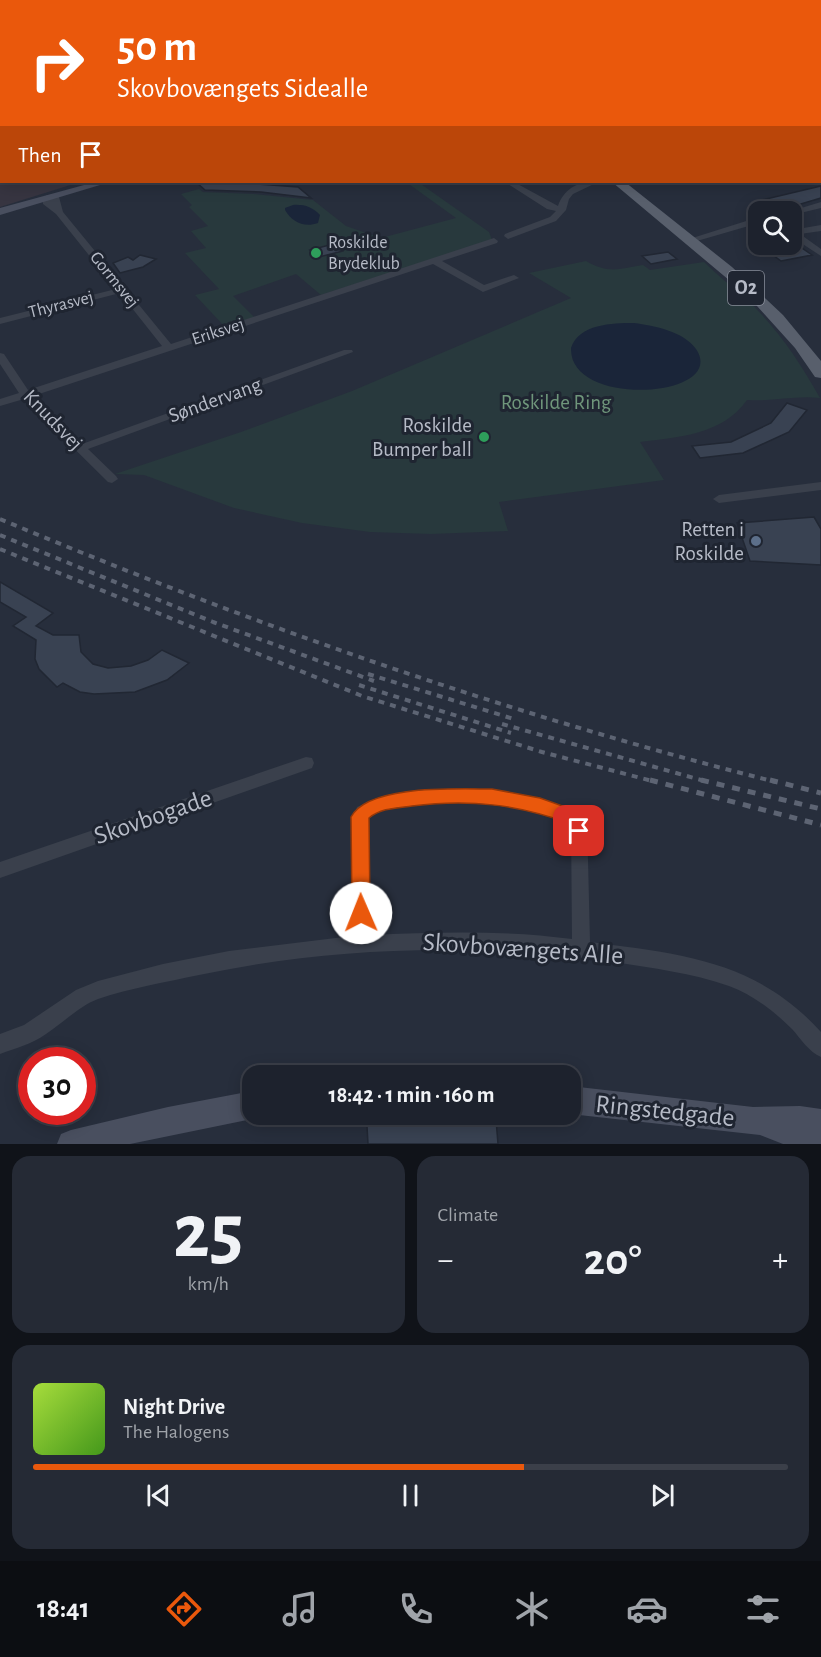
<!DOCTYPE html>
<meta charset="utf-8">
<style>
:root{--surface:#1d222d;--page:#252a35;--text:#f1f3f6;--muted:#a0a4aa;--line:#3b3f49;--accent:#ea580c}
body{margin:0;font-family:"Alegreya Sans",sans-serif;background:var(--page);color:var(--text);height:100vh;display:flex;flex-direction:column;font-size:22px;white-space:nowrap}
*{box-sizing:border-box;margin:0}
p{font-size:20px;color:var(--muted)}
.icon{flex:none;width:33px;height:33px;fill:none;stroke:currentColor;stroke-width:2;stroke-linecap:round;stroke-linejoin:round}
.map{position:relative;height:1144px;overflow:hidden}
.side{display:flex;flex-direction:column;gap:12px;padding:12px;background:#101319;flex:1}
.side>*{flex:none}
.banner{position:absolute;left:0px;top:0px;width:822px;height:183px;box-shadow:0 3px 15px #0003,0 0 0 2px var(--line);background:#ea580c;color:#fff;overflow:hidden}
.tools{position:absolute;left:748px;top:201px;display:grid;gap:12px}
.tools a{display:grid;place-items:center;width:54px;height:54px;border-radius:12px;background:var(--surface);box-shadow:0 3px 15px #0003,0 0 0 2px var(--line);font-size:30px}
.speed{position:absolute;left:18px;top:1047px;display:flex;gap:12px;font-size:30px;font-weight:700;text-align:center}
.speed>*{display:grid;place-content:center;width:78px;height:78px;border-radius:50%;background:var(--surface);box-shadow:0 3px 15px #0003,0 0 0 2px var(--line);line-height:1}
.speed .limit{border:9px solid #d22;background:#fff;color:#111}
.pin{position:absolute;display:grid;place-items:center;width:51px;height:51px;color:#fff;margin:-26px;border-radius:12px;box-shadow:0 3px 9px #0006}
.me{position:absolute;width:66px;margin:-33px;rotate:359deg;stroke-linejoin:round;filter:drop-shadow(0 0 4px #0008)}
.turn{display:flex;align-items:center;gap:21px;height:126px;padding:0 18px;font-size:27px}
.turn .icon{width:78px;height:78px;stroke-width:2.5}
.turn b{display:block;font-size:42px;line-height:51px}
.then{display:flex;align-items:center;height:57px;padding:0 18px;background:#0003;gap:12px;font-size:22px}
.big{font-size:45px;font-weight:600;line-height:1.1}
.side .card{flex:1;display:flex;flex-direction:column;justify-content:center;gap:9px;min-width:0;padding:0 21px;border-radius:18px;background:var(--page)}
.side .dial{align-items:center;gap:0}
.dial b{font-size:78px;line-height:1}
.song{display:flex;align-items:center;gap:18px}
.cover{width:72px;height:72px;border-radius:9px;background:linear-gradient(135deg,hsl(80 70% 55%),hsl(100 70% 35%))}
.played{height:6px;border-radius:3px;background:linear-gradient(90deg,var(--accent) 65%,var(--line) 65%)}
.keys{display:flex;justify-content:space-around;direction:ltr}
.heat{display:flex;justify-content:space-between;align-items:center;font-size:33px;direction:ltr}
.side .tiles{flex:1;display:grid;gap:12px;grid-template-columns:1fr 1fr}
.card:last-child{grid-column:span 2}
.trip{position:absolute;left:242px;top:1065px;width:339px;height:60px;border-radius:18px;background:var(--surface);box-shadow:0 3px 15px #0003,0 0 0 2px var(--line);font-weight:600;line-height:60px;text-align:center}
.menu{display:flex;height:96px;justify-content:space-around;align-items:center;background:#0c0e12;color:var(--muted)}
.menu .icon{width:42px;height:42px}
.menu .on{color:var(--accent)}
.menu b{font-size:27px;color:var(--text)}
.map>svg:first-child{display:block}
</style>
<div class="map">
<svg width="821" height="1144" viewBox="0 0 821 1144">
<rect width="100%" height="100%" fill="#272e3c"/>
<!-- medical -->
<path fill="#373541" d="M0,80L2,182H80L0,207Z"/>
<!-- green -->
<path fill="#28393d" d="M406,182H418L489,232L492,240L321,295L296,274L233,296L254,317L225,327L195,295L219,289L185,253L206,248L191,231L208,226L189,207L192,205L181,194L199,189L203,192L254,194L313,200L346,226L381,238L456,218Z
M586,261C609,274 618,269 643,265L650,270L704,262C716,274 730,285 743,296C775,325 799,360 820,398C795,395 772,402 747,400C722,435 679,437 640,442L664,480L499,502L508,531L431,534L370,532L302,523L234,508L144,475L115,474L241,432L352,391L571,298L529,273Z"/>
<!-- water -->
<path fill="#1a2539" d="M293,205C303,204 313,207 320,215L318,223C304,228 292,222 285,210V208Z
M634,323C655,326 683,331 696,349C729,398 569,409 571,348C579,324 612,323 634,323Z"/>
<!-- building -->
<path fill="#394252" stroke="#212733" stroke-width="1.5" d="M196,182H232L298,187L311,198L261,192L205,190Z
M821,186V198L774,212L754,202Z
M341,242L343,251L319,257L310,250Z
M758,244H796L812,255L781,261Z
M668,252L677,259L651,264L642,256Z
M140,255L156,259L143,267L120,273L113,263L128,257L133,260Z
M787,403L807,410L789,432L743,453L700,458L692,446L731,442L771,423Z
M814,517L821,529V565L750,561L737,523Z
M0,582L53,613L36,626L53,635H79L81,652L93,664L108,668L131,666L148,660L162,650L189,663L167,680L135,692L94,694L80,692L63,683L57,687L39,669L35,659L36,640L13,626L26,617L0,602Z
M496,1119L498,1144H368L367,1126Z"/>
<g fill="none" stroke-linecap="round" stroke-linejoin="round">
<!-- street -->
<path fill="#3a404c" fill-rule="evenodd" d="M82,0H97L78,2Z
M153,0H159L160,2H154Z
M202,0H208L209,2H203Z
M274,0H288L270,2Z
M469,0H479L466,2Z
M631,0H638L639,2H632Z
M761,0L770,2H763Z
M804,0L813,2H806Z
M820,3H821V7H820Z
M0,6L2,7L1,12L0,11Z
M820,21H821V25H820Z
M0,32H2V36H0Z
M820,37H821V41H820Z
M820,48H821V52H820Z
M0,56H2V60H0Z
M820,81H821V85H820Z
M0,94H2V98H0Z
M0,134H2V138H0Z
M820,162H821V166H820Z
M505,182H514L558,206C564,188 580,180 598,182L573,194L569,199L566,210L556,221L508,239L504,236L505,234L550,217L556,211L547,209Z
M47,195L59,197L63,212L171,344L494,238L498,241L497,243L442,261L484,285L514,275L519,278L483,292L433,264L33,396L82,444L344,350H352L353,352L88,449L116,476L118,479L112,483L108,482L24,399L0,406V399L19,393L0,364V353L4,354L28,390L162,346L120,293L0,324V318L116,289L56,214L43,204V198Z
M821,202V208L792,215V212H788Z
M759,217V223L690,243L686,240Z
M821,225V231L800,234L821,249V256L792,237V230Z
M821,482V490L719,503L713,499L719,495Z
M306,757L312,758L314,763L312,768L0,878V862Z
M443,789C499,789 532,795 585,814L587,819L590,942C681,954 756,960 821,1032V1057C809,1052 801,1039 792,1029C774,1011 753,995 729,986C692,973 652,968 614,962C475,943 336,946 199,975C166,982 131,988 98,999C79,1006 63,1023 46,1034C32,1044 16,1048 0,1054V1034L24,1025L76,990L98,981L163,964L229,951L352,936V823L357,807C385,794 412,790 443,789ZM467,802L527,809L571,823L572,939C505,930 437,932 370,935L368,823L370,816C400,801 434,802 467,802Z"/>
<!-- secondary -->
<path fill="#494f5f" fill-rule="evenodd" d="M820,25H821V29H820Z
M95,182H110L0,215V208Z
M570,1086L753,1107L800,1106L821,1109V1144H783L760,1135L570,1114Z
M252,1091V1114H262L252,1119L130,1144H57L61,1134L71,1130L168,1107Z"/>
<!-- primary -->
<path fill="#585f6c" fill-rule="evenodd" d="M371,0H380L381,2H372Z
M612,182H625L732,267L783,315L821,361V378L815,377L795,348L748,296Z"/>
<!-- rail-far1 -->
<path stroke="#5d6473" stroke-width="4" stroke-dasharray="6 6" stroke-linecap="butt" d="M0,519C253,625 510,715 776,782
M0,535L213,622L374,681
M0,549L362,696L542,752L656,782
M368,674L517,720
M359,685L511,733
M502,724L708,782"/>
<!-- rail -->
<path stroke="#5d6473" stroke-width="5" stroke-dasharray="8 8" stroke-linecap="butt" d="M650,780L821,825
M701,780L821,809
M770,780L821,793"/>
</g>
<!-- route -->
<path fill="#ea580c" stroke="#983908" stroke-width="1.5" d="M492,789L540,798L585,814L588,831L586,837L579,839L573,837L571,824C517,804 469,799 412,806C397,808 381,808 369,818L370,913L367,919L361,921L354,919L352,913L351,817C368,784 459,789 492,789Z"/>
<!-- markers -->
<g fill="#2e9e5b" stroke="#1f2531" stroke-width="2">
<circle cx="316" cy="253" r="6"/>
<circle cx="484" cy="437" r="6"/>
</g>
<circle fill="#5c6f8a" stroke="#1f2531" stroke-width="2" cx="756" cy="541" r="6"/>
<g text-anchor="middle" dominant-baseline="central" stroke-width="6" stroke-linejoin="round" paint-order="stroke">
<!-- far-poi labels -->
<g font-size="18" fill="#b6bbc7" stroke="#1f2531" text-anchor="start">
<text x="328" y="243">Roskilde<tspan x="328" dy="21">Brydeklub</tspan></text>
</g>
<!-- far-street labels -->
<g font-size="18" fill="#b6bbc7" stroke="#1f2531">
<text transform="translate(114 280) rotate(51)">Gormsvej</text>
<text transform="translate(61 305) rotate(-14)">Thyrasvej</text>
<text transform="translate(218 332) rotate(-18)">Eriksvej</text>
</g>
<!-- shield labels -->
<rect fill="#1f2531" stroke="#898e9a" stroke-width="1.5" x="728" y="271" width="36" height="34" rx="4.5"/>
<g font-size="20" font-weight="bold" fill="#b6bbc7">
<text x="746" y="288">O2</text>
</g>
<!-- street labels -->
<g font-size="21" fill="#b6bbc7" stroke="#1f2531">
<text transform="translate(215 400) rotate(-20)">Søndervang</text>
<text transform="translate(53 420) rotate(46)">Knudsvej</text>
</g>
<!-- park labels -->
<g font-size="21" fill="#6f967b" stroke="#1f2531">
<text x="556" y="402">Roskilde Ring</text>
</g>
<!-- poi labels -->
<g font-size="21" fill="#b6bbc7" stroke="#1f2531" text-anchor="end">
<text x="472" y="425">Roskilde<tspan x="472" dy="24">Bumper ball</tspan></text>
<text x="744" y="529">Retten i<tspan x="744" dy="24">Roskilde</tspan></text>
</g>
<!-- near-street labels -->
<g font-size="26" fill="#b6bbc7" stroke="#1f2531">
<text transform="translate(153 817) rotate(-19)">Skovbogade</text>
<text transform="translate(523 949) rotate(4)">Skovbovængets Alle</text>
<text transform="translate(665 1111) rotate(6)">Ringstedgade</text>
</g>
</g>
</svg>
<div class="tools">
<a><svg class="icon" aria-label="search" viewBox="0 0 24 24"><circle cx="10" cy="10" r="6"/><path d="M15 15l6 6"/></svg></a>
</div>
<div class="speed"><div class="limit">30</div></div>
<div class="pin" style="left:579px;top:831px;background:#d93025"><svg class="icon" aria-label="arrive" viewBox="0 0 24 24"><path d="M6 21V4h12l-3 4 3 4H6"/></svg></div>
<svg class="me" style="left:361px;top:913px" viewBox="-20 -20 40 40"><circle r="19" fill="#fff"/><path d="M0-13L10 11 0 6-10 11z" fill="#ea580c"/></svg>
<div class="trip">18:42 · 1 min · 160 m</div>
<div class="banner">
<div class="turn"><svg class="icon" aria-label="right" viewBox="0 0 24 24"><path d="M7 20v-9h11M14 6l5 5-5 5"/></svg><div><b>50 m</b>Skovbovængets Sidealle</div></div>
<div class="then">Then<svg class="icon" aria-label="arrive" viewBox="0 0 24 24"><path d="M6 21V4h12l-3 4 3 4H6"/></svg></div>
</div>
</div>
<section class="side">
<div class="tiles">
<div class="card dial"><b>25</b><p>km/h</p></div>
<div class="card"><p>Climate</p>
<div class="heat"><a>−</a><b class="big">20°</b><a>+</a></div>
</div>
<div class="card">
<div class="song"><i class="cover"></i><div><b>Night Drive</b><p>The Halogens</p></div></div>
<div class="played"></div>
<div class="keys"><svg class="icon" aria-label="previous" viewBox="0 0 24 24"><path d="M18 5L8 12l10 7zM5 5v14"/></svg><svg class="icon" aria-label="pause" viewBox="0 0 24 24"><path d="M8 5v14M16 5v14"/></svg><svg class="icon" aria-label="next" viewBox="0 0 24 24"><path d="M6 5l10 7-10 7zM19 5v14"/></svg></div>
</div>
</div>
</section>
<nav class="menu">
<b>18:41</b>
<svg class="icon on" aria-label="directions" viewBox="0 0 24 24"><path d="M12 3l9 9-9 9-9-9zM9 14v-3h6M13 9l2 2-2 2"/></svg>
<svg class="icon" aria-label="music" viewBox="0 0 24 24"><path d="M9 18V5l10-2v13"/><circle cx="6" cy="18" r="3"/><circle cx="16" cy="16" r="3"/></svg>
<svg class="icon" aria-label="phone" viewBox="0 0 24 24"><path d="M5 4h4l2 5-3 2q2 4 5 5l2-3 5 2v4C11 20 4 13 5 4z"/></svg>
<svg class="icon" aria-label="climate" viewBox="0 0 24 24"><path d="M12 3v18M4 7l16 10M4 17L20 7"/></svg>
<svg class="icon" aria-label="car" viewBox="0 0 24 24"><path d="M5 17H2v-5l4-1 3-4h7l3 4 3 1v5h-3M9 17h6M6 11h13"/><circle cx="7" cy="17" r="2"/><circle cx="17" cy="17" r="2"/></svg>
<svg class="icon" aria-label="filters" viewBox="0 0 24 24"><path d="M4 7h16M4 17h16"/><circle cx="9" cy="7" r="2"/><circle cx="15" cy="17" r="2"/></svg>
</nav>
